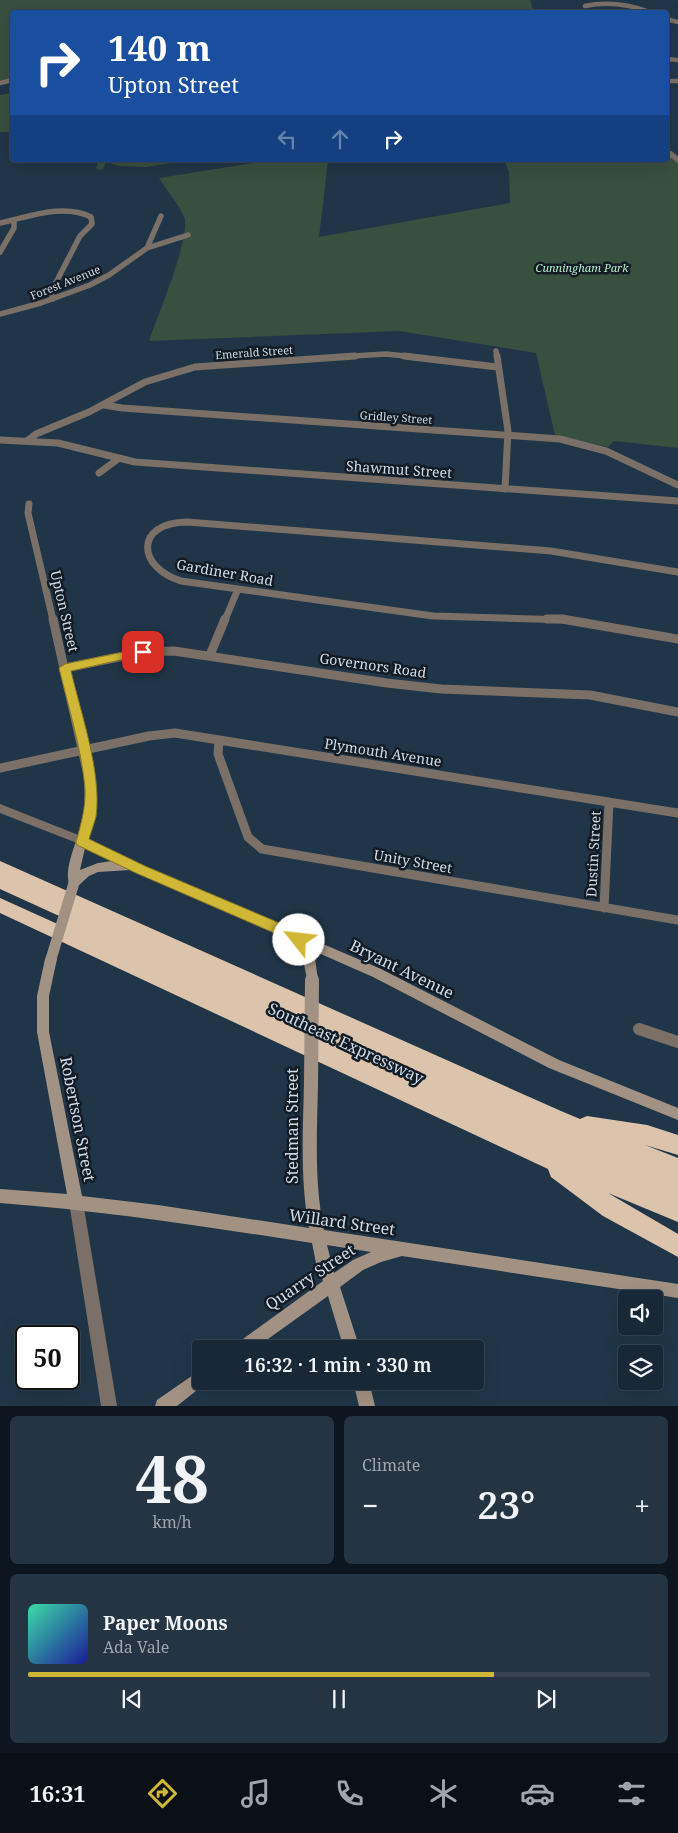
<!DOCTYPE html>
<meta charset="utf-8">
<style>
:root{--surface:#182836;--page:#253442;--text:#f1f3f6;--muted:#9fa6ad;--line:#364451;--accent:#d1b736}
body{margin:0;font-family:"Noto Serif",serif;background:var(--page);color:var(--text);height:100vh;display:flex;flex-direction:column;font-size:19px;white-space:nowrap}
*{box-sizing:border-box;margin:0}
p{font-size:16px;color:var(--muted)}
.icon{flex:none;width:28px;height:28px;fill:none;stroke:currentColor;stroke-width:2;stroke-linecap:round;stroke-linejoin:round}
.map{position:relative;height:1406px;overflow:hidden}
.details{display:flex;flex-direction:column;gap:10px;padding:10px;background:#0d161e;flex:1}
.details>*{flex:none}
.hud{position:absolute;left:10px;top:10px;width:659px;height:152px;border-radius:5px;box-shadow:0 5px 20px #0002,0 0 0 1px var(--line);background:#1a4fa0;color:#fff;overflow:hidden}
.fabs{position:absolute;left:618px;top:1290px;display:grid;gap:10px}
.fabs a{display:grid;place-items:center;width:45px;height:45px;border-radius:5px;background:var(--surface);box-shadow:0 5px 20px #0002,0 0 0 1px var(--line);font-size:25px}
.speed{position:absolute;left:15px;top:1325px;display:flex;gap:10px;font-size:25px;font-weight:700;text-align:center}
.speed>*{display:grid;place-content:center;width:65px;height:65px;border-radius:50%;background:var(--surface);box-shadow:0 5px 20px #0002,0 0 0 1px var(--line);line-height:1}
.speed .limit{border:2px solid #111;border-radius:8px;background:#fff;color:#111}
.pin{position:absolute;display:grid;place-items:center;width:42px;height:42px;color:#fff;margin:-21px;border-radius:10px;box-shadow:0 2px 8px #0006}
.me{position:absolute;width:55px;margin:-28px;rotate:299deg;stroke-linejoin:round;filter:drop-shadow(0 0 4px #0008)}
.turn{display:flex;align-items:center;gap:18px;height:105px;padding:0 15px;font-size:22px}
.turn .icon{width:65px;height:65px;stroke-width:2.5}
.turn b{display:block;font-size:35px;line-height:42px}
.lanes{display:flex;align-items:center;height:48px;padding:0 15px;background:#0003;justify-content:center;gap:25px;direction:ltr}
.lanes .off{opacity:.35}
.big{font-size:38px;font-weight:600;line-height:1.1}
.details .widget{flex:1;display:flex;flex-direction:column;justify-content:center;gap:8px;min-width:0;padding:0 18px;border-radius:8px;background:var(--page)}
.details .dial{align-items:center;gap:0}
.dial b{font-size:65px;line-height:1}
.song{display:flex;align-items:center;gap:15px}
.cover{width:60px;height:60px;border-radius:8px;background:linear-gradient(135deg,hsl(160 70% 55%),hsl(240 70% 35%))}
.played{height:5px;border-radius:2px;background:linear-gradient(90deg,var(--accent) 75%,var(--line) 75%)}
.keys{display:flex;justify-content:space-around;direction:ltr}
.heat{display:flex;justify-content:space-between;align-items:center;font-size:28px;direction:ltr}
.details .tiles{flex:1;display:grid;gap:10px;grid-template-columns:1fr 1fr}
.widget:last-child{grid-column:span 2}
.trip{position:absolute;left:192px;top:1340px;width:292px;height:50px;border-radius:5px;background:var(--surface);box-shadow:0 5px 20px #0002,0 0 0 1px var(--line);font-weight:600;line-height:50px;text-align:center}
.tabs{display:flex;height:80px;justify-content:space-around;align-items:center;background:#0a1016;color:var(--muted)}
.tabs .icon{width:35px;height:35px}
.tabs .current{color:var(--accent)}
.tabs b{font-size:22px;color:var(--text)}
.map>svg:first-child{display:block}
</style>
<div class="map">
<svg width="678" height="1406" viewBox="0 0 678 1406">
<rect width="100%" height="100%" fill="#203648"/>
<!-- green -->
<path fill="#385040" d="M0,0H530L534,12H12V78L0,81Z
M12,93V132H0V95Z
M666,154L678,163V448L614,441L608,447L555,435L536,353L399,331L149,341C158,315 188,244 185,220C183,210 165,188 159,178L271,160H328L319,237L510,203L509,172L504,160H666Z
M94,160H189L146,167L119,166L106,162L103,169L99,170L96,168L98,164Z"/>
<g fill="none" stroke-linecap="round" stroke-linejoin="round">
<!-- minor-far4 -->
<path stroke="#7a7067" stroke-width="4.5" d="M585,6C608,1 628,4 650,12
M666,19L678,22
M666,59L678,60
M666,81H678
M0,83L12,80
M666,151L672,156"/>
<!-- minor-far3 -->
<path stroke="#7a7067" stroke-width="5.5" d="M671,154L678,160
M0,223C29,217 63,203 91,217L92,224L80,236L51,292L53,299
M147,248L161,216
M0,252L14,228V221
M0,314L41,303L90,285L109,275L147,248L188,235
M496,351L497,357
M336,357L386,354L415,357"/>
<!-- minor-far2 -->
<path stroke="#7a7067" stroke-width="7" d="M404,356L497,367
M497,356L508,431L505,489
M104,405L122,408L560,439L606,451L678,485
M0,440L58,443L135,462L678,501
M27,441L36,434L89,412L145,382L195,367L355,356
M99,473L118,459
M29,504L28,513L53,620
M225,620L238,589
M567,620L433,616L181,581C138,568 133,523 187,522L551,551L678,572"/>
<!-- minor-far1 -->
<path stroke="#7a7067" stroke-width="9" d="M53,619L89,780V815L82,841
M547,619H562L678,639
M210,655L225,619
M65,668L143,652L174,651L387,683L441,689L590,695L678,712
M219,740L218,754L248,837L262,849L678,920
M0,768L149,736L175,733L678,813
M604,908L609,802"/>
<!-- minor -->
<path stroke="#7a7067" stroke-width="12" d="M639,1029L678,1042"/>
<!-- tertiary -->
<path fill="#7a7067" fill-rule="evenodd" d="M0,804L86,838L88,841L86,844L82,845L0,813Z
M76,1195L81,1197L83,1202L117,1406H101L69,1202L71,1197Z"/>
<!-- secondary -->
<path fill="#a29283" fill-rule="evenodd" d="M82,837L144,867L381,969L559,1060L678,1108V1120L549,1068L373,977L314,951L318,980L316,984L312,985L308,984L302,954L292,941L130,870L98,872L89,876L78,886L74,888L70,886C64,873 72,854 76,841L78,838ZM85,848L112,861L98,863L80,870Z
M51,954L55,955L57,959L49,996V1032L82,1196L158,1205L309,1228C300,1180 303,1132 304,1084L306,1080L311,1078L316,1080L318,1084C317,1133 314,1182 324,1230L678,1284V1298L402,1256L381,1262L363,1270L340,1287L360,1349H344L328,1296L254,1349H233L236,1344L323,1281L316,1263L312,1243C208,1227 105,1211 0,1203V1189L67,1194L37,1032V996L45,959L47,955ZM327,1245L371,1252L353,1260L334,1273Z
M201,1370V1381H207L206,1383L177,1406H155L157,1400L196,1373Z
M353,1381H369L375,1406H359Z"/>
<!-- motorway -->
<path fill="#dcc4ac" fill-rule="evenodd" d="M0,861L561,1111L580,1119L587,1116L647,1125L678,1135V1155L645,1145L678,1158V1222L608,1193L678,1234V1257L603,1216L551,1177L548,1169L0,913V898L62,926L68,920L0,889Z"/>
<!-- secondary-bridge-far1 -->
<path stroke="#a29283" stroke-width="11" d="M51,959L74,883"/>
<!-- secondary-bridge -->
<path stroke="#a29283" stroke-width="14" d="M311,1084L312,980"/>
</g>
<!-- route -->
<path fill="#d1b736" stroke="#887723" d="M143,648L149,652L147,654L71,671C81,714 102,773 96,817C94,824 91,832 89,839L145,866L296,930L306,940L304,945C296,947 292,943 286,938L136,873L77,845L76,842C81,824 86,807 85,789C82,750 68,706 59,668L65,664Z"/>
<g text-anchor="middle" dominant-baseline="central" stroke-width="5" stroke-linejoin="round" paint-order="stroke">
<!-- far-park labels -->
<g font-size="11" font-style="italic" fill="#b7f1ca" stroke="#131c24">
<text x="582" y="267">Cunningham Park</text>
</g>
<!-- far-street labels -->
<g font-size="11" fill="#cfdce7" stroke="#131c24">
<text transform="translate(65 282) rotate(-22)">Forest Avenue</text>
<text transform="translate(254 352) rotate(-4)">Emerald Street</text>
<text transform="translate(396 417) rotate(4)">Gridley Street</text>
</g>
<!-- street labels -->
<g font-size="14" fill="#cfdce7" stroke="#131c24">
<text transform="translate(399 469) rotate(4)">Shawmut Street</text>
<text transform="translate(225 572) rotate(10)">Gardiner Road</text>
<text transform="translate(65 611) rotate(77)">Upton Street</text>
<text transform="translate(373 665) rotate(8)">Governors Road</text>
<text transform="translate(383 752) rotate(9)">Plymouth Avenue</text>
<text transform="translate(593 854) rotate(-87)">Dustin Street</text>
<text transform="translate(413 861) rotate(10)">Unity Street</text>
</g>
<!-- near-street labels -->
<g font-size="16" fill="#cfdce7" stroke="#131c24">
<text transform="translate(402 969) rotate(26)">Bryant Avenue</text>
<text transform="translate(346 1043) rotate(25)">Southeast Expressway</text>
<text transform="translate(78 1119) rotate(79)">Robertson Street</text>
<text transform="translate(292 1126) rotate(-90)">Stedman Street</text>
<text transform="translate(342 1222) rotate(8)">Willard Street</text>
<text transform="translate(310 1277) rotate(-34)">Quarry Street</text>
</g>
</g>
</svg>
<div class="fabs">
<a><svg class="icon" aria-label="sound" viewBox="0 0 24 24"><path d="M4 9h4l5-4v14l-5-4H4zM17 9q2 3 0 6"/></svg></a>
<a><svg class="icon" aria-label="layers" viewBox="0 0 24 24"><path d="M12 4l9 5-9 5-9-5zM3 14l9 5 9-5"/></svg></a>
</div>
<div class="speed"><div class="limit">50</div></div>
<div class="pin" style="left:143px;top:652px;background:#d93025"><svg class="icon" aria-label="arrive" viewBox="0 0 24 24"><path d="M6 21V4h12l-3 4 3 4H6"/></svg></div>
<svg class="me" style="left:299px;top:940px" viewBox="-20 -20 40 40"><circle r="19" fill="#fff"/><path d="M0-13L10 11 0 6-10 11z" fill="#d1b736"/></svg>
<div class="trip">16:32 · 1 min · 330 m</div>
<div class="hud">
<div class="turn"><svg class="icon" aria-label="right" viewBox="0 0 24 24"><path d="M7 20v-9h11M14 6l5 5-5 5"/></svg><div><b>140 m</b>Upton Street</div></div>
<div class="lanes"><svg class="icon off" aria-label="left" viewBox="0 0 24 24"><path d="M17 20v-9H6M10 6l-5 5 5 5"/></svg><svg class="icon off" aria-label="ahead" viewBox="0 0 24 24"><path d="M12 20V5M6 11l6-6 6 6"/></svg><svg class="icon" aria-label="right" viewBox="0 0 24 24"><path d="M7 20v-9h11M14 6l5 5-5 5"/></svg></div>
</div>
</div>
<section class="details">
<div class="tiles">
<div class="widget dial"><b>48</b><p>km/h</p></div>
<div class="widget"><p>Climate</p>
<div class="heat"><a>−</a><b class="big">23°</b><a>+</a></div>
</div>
<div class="widget">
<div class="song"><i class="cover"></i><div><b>Paper Moons</b><p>Ada Vale</p></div></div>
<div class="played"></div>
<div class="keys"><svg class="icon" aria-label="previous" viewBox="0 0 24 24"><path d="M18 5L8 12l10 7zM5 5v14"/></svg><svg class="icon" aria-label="pause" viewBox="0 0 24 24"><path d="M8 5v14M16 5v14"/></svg><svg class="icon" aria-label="next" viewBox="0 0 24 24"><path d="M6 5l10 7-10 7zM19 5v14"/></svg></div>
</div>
</div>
</section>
<nav class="tabs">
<b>16:31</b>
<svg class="icon current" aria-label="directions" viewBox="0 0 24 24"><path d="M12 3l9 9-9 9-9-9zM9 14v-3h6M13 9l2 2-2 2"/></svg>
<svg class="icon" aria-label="music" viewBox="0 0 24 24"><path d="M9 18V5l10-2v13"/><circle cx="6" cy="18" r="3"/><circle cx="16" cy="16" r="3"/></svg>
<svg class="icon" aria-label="phone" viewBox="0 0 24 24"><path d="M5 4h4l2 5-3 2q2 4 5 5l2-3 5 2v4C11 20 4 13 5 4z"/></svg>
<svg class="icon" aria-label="climate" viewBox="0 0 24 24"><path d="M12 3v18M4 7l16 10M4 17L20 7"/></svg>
<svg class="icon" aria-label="car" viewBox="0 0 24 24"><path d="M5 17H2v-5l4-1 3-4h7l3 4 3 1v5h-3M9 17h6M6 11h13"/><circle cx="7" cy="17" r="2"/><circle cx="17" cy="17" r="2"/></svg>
<svg class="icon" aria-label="filters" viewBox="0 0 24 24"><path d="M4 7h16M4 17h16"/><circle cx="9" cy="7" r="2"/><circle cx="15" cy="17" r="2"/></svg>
</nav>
